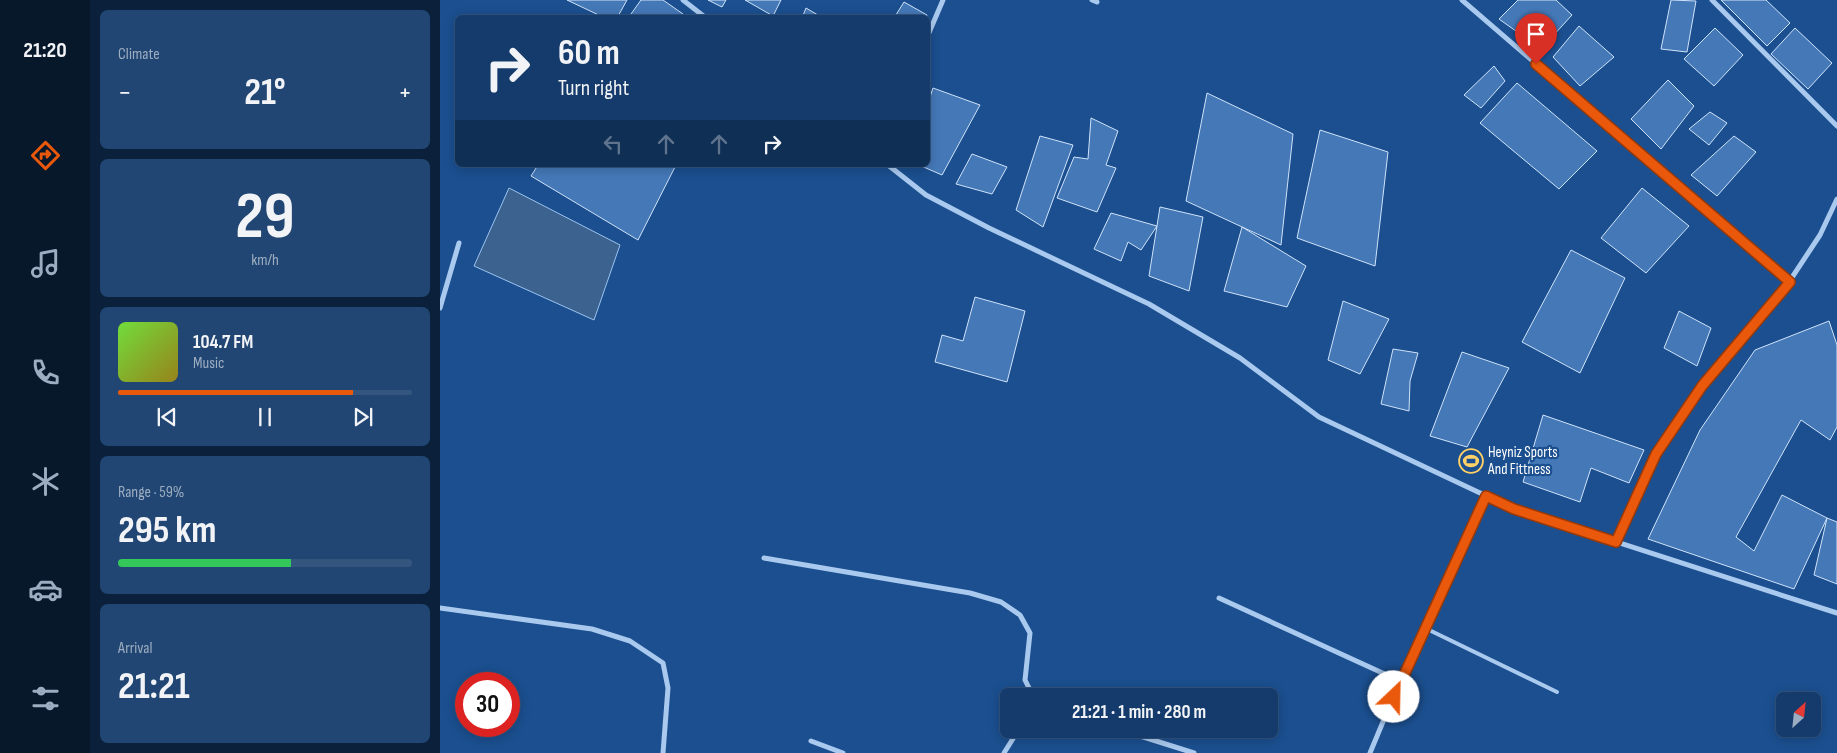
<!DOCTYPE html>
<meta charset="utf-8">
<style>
:root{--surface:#143b6b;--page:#214673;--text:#f1f3f6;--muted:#9dadc1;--line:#33557e;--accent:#ea580c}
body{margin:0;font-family:"Sofia Sans Condensed",sans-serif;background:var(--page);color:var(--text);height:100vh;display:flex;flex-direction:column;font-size:19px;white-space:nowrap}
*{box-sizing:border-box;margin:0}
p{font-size:16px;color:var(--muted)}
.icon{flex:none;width:28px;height:28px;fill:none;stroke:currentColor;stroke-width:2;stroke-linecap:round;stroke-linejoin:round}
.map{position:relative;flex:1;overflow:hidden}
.panel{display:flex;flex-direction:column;gap:10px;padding:10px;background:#0b203b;width:350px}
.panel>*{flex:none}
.banner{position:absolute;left:15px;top:15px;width:475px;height:152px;border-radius:8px;box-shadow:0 2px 12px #0003,0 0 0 1px var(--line);background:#143b6b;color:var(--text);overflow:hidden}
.needle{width:32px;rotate:27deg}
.buttons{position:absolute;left:1336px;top:692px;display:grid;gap:10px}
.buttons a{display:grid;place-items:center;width:45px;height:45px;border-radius:8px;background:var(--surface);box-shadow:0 2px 12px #0003,0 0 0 1px var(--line);font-size:25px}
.speed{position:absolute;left:15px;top:672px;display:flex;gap:10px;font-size:25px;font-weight:700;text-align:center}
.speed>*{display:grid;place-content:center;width:65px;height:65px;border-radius:50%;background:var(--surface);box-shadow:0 2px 12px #0003,0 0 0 1px var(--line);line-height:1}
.speed .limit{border:8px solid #d22;background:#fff;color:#111}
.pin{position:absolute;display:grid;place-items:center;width:42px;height:42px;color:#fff;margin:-51px -21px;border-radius:50% 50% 50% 0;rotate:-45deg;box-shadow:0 0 5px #0007}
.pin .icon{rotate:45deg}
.me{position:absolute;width:55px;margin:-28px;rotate:24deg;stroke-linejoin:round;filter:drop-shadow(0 0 4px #0008)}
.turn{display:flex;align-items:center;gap:18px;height:105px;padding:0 20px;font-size:22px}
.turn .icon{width:65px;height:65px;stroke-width:2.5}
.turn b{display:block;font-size:35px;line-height:42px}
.lanes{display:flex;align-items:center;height:48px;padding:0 20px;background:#0003;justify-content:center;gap:25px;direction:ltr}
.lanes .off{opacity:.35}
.big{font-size:38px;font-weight:700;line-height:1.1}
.panel .card{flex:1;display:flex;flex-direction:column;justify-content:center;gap:8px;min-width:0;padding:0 18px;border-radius:8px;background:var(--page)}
.panel .dial{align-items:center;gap:0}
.dial b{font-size:65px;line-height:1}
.song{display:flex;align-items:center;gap:15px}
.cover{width:60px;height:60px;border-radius:8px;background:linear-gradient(135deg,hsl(100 70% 55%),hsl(50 70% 35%))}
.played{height:5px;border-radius:2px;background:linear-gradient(90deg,var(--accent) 80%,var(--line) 80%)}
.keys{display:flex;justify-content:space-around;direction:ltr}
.heat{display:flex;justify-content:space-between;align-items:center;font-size:28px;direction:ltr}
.charge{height:8px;border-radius:4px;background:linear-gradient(90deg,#34c759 59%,var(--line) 0)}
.trip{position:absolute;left:560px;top:688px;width:278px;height:50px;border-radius:8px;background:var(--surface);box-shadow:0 2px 12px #0003,0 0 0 1px var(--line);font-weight:700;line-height:50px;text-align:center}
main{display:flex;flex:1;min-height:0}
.dock{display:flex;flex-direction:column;width:90px;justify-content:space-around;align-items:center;background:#08182b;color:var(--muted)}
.dock .icon{width:35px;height:35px}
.dock .active{color:var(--accent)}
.dock b{font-size:22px;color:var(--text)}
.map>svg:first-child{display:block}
</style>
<main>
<nav class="dock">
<b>21:20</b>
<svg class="icon active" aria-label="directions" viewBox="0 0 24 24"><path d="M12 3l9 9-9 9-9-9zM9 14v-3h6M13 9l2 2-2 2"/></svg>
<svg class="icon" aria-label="music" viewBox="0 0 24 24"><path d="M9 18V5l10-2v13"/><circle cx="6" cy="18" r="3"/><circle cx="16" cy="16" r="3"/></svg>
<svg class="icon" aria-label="phone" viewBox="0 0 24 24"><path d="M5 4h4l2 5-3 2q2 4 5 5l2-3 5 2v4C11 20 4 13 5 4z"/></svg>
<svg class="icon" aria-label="climate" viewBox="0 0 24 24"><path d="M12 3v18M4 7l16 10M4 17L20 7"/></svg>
<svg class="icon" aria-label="car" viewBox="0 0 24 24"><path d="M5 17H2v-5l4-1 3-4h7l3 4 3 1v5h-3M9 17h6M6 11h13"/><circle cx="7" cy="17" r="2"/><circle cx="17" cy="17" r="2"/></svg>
<svg class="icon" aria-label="filters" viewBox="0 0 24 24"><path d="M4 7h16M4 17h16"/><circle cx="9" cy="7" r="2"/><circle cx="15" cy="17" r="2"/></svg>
</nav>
<section class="panel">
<div class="card"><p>Climate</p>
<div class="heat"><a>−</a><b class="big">21°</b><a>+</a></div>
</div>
<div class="card dial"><b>29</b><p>km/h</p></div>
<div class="card">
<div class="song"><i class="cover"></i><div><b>104.7 FM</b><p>Music</p></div></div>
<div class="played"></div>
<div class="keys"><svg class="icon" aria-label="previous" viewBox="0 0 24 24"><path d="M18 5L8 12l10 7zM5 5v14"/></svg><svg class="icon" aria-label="pause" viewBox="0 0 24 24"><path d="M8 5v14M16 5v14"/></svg><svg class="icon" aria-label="next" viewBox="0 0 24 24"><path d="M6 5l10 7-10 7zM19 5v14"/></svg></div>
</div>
<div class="card"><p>Range · 59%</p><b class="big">295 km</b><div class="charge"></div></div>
<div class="card"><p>Arrival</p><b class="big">21:21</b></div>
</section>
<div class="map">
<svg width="1397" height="753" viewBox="0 0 1397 753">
<rect width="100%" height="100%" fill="#1b4f8f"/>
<!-- water -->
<path fill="#3c6290" stroke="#9cc4f0" d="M69,188L180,245L154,320L34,266Z"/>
<!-- building -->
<path fill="#4478b7" stroke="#cfe3fa" d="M127,0H187L177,18H165Z
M201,0H223L243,14L240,18H196L191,14Z
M268,0H286L282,7Z
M305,0H341L333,16Z
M1078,0H1116L1132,15L1101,49L1059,19Z
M1231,0L1256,1L1247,52L1221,49Z
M1281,0H1326L1350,23L1327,46Z
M464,2L487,15L486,18H454Z
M366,8L383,18H362Z
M1139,26L1174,57L1140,86L1113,57Z
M1275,28L1303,55L1274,86L1244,59Z
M1355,28L1392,63L1368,89L1331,54Z
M1054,66L1065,81L1041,108L1024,95Z
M1228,80L1254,106L1221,149L1191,119Z
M1077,83L1157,151L1119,189L1040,123Z
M493,88L540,105L502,175L479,165H488V103Z
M767,93L853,134L841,245L746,201Z
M1270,112L1287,123L1269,145L1249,129Z
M651,118L678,131L666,165L676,168L657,212L617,198L634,157L648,159Z
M880,130L948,152L935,266L857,238Z
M600,136L633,145L603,227L576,210Z
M1294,136L1316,152L1277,196L1251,175Z
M532,154L567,167L552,194L516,184Z
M98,165H236L198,240L91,176Z
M1202,188L1249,226L1206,273L1161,238Z
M720,207L763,217L749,291L709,276Z
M671,213L717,226L701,250L688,242L681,261L654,249Z
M802,227L866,266L847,307L784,291Z
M1131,250L1185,278L1140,373L1082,342Z
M535,297L585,311L567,382L495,362L502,335L523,341Z
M903,301L949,319L920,374L888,360Z
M1239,311L1271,328L1257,366L1224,348Z
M1389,321L1397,345V427L1390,440L1361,420L1296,537L1314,551L1342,495L1387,518L1354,589L1208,539L1260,430L1315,350Z
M953,349L978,353L970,381L969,411L941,404Z
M1022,352L1069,368L1027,447L990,436Z
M1103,415L1204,450L1189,483L1151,468L1140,502L1083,482Z
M1387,518L1397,522V584L1374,575Z"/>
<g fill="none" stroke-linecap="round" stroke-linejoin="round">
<!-- service -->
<path stroke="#a9c9ee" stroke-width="4" d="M985,628L1117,692"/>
<!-- minor -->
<path stroke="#a9c9ee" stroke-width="5" d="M243,0L266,18
M652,0L657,2
M1022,0L1349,282
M1272,0L1397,126
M488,35L503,0
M448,165L486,195L549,228L709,304L800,358L879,417L1074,509L1397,613
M0,308L19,243
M1176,541L1215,454L1262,386L1349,282L1380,235L1397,199
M324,558L530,593L561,602L580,615L590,633L585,680L593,696
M779,598L960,681
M0,608L152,629L190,641L223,663L228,688L223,753
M678,729L754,753
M371,741L403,753
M564,753L579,729
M930,753L960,681L1046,496"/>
</g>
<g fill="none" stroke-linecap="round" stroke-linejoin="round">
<!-- route casing -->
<g stroke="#983908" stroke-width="12">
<path id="route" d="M954,697L1046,496L1074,509L1176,542L1216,454L1262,386L1350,282L1096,64"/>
</g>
<!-- route -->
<use href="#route" stroke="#ea580c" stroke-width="9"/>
</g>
<!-- icons -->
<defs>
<g id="stadium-ring" transform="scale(1.25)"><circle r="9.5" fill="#1b4f8f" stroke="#ffd166" stroke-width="1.5"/><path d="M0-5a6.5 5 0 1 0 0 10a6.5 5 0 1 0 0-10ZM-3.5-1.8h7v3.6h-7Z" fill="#ffd166"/></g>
</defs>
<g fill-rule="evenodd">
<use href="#stadium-ring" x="1031" y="461"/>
</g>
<g text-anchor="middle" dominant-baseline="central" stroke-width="4.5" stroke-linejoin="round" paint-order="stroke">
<!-- poi labels -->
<g font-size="15" fill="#fff" stroke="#1b4f8f" text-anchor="start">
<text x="1048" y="452">Heyniz Sports<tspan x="1048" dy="17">And Fittness</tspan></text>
</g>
</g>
</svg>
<div class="buttons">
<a><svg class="needle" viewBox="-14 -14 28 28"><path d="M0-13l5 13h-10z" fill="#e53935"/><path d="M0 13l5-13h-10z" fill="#9dadc1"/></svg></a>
</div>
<div class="speed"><div class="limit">30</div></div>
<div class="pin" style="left:1096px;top:64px;background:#d93025"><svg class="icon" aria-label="arrive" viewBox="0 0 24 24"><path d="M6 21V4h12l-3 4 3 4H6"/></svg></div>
<svg class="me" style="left:954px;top:697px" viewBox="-20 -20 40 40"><circle r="19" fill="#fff"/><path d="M0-13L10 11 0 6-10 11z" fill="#ea580c"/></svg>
<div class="trip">21:21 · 1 min · 280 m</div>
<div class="banner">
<div class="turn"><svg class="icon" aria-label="right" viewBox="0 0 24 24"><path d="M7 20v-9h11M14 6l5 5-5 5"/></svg><div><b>60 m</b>Turn right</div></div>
<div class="lanes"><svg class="icon off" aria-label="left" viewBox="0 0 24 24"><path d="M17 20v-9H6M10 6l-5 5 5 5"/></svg><svg class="icon off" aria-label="ahead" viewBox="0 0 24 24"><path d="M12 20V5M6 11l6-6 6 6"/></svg><svg class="icon off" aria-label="ahead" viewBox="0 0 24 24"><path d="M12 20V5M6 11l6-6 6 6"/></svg><svg class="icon" aria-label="right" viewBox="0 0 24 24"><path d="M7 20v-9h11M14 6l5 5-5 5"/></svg></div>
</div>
</div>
</main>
